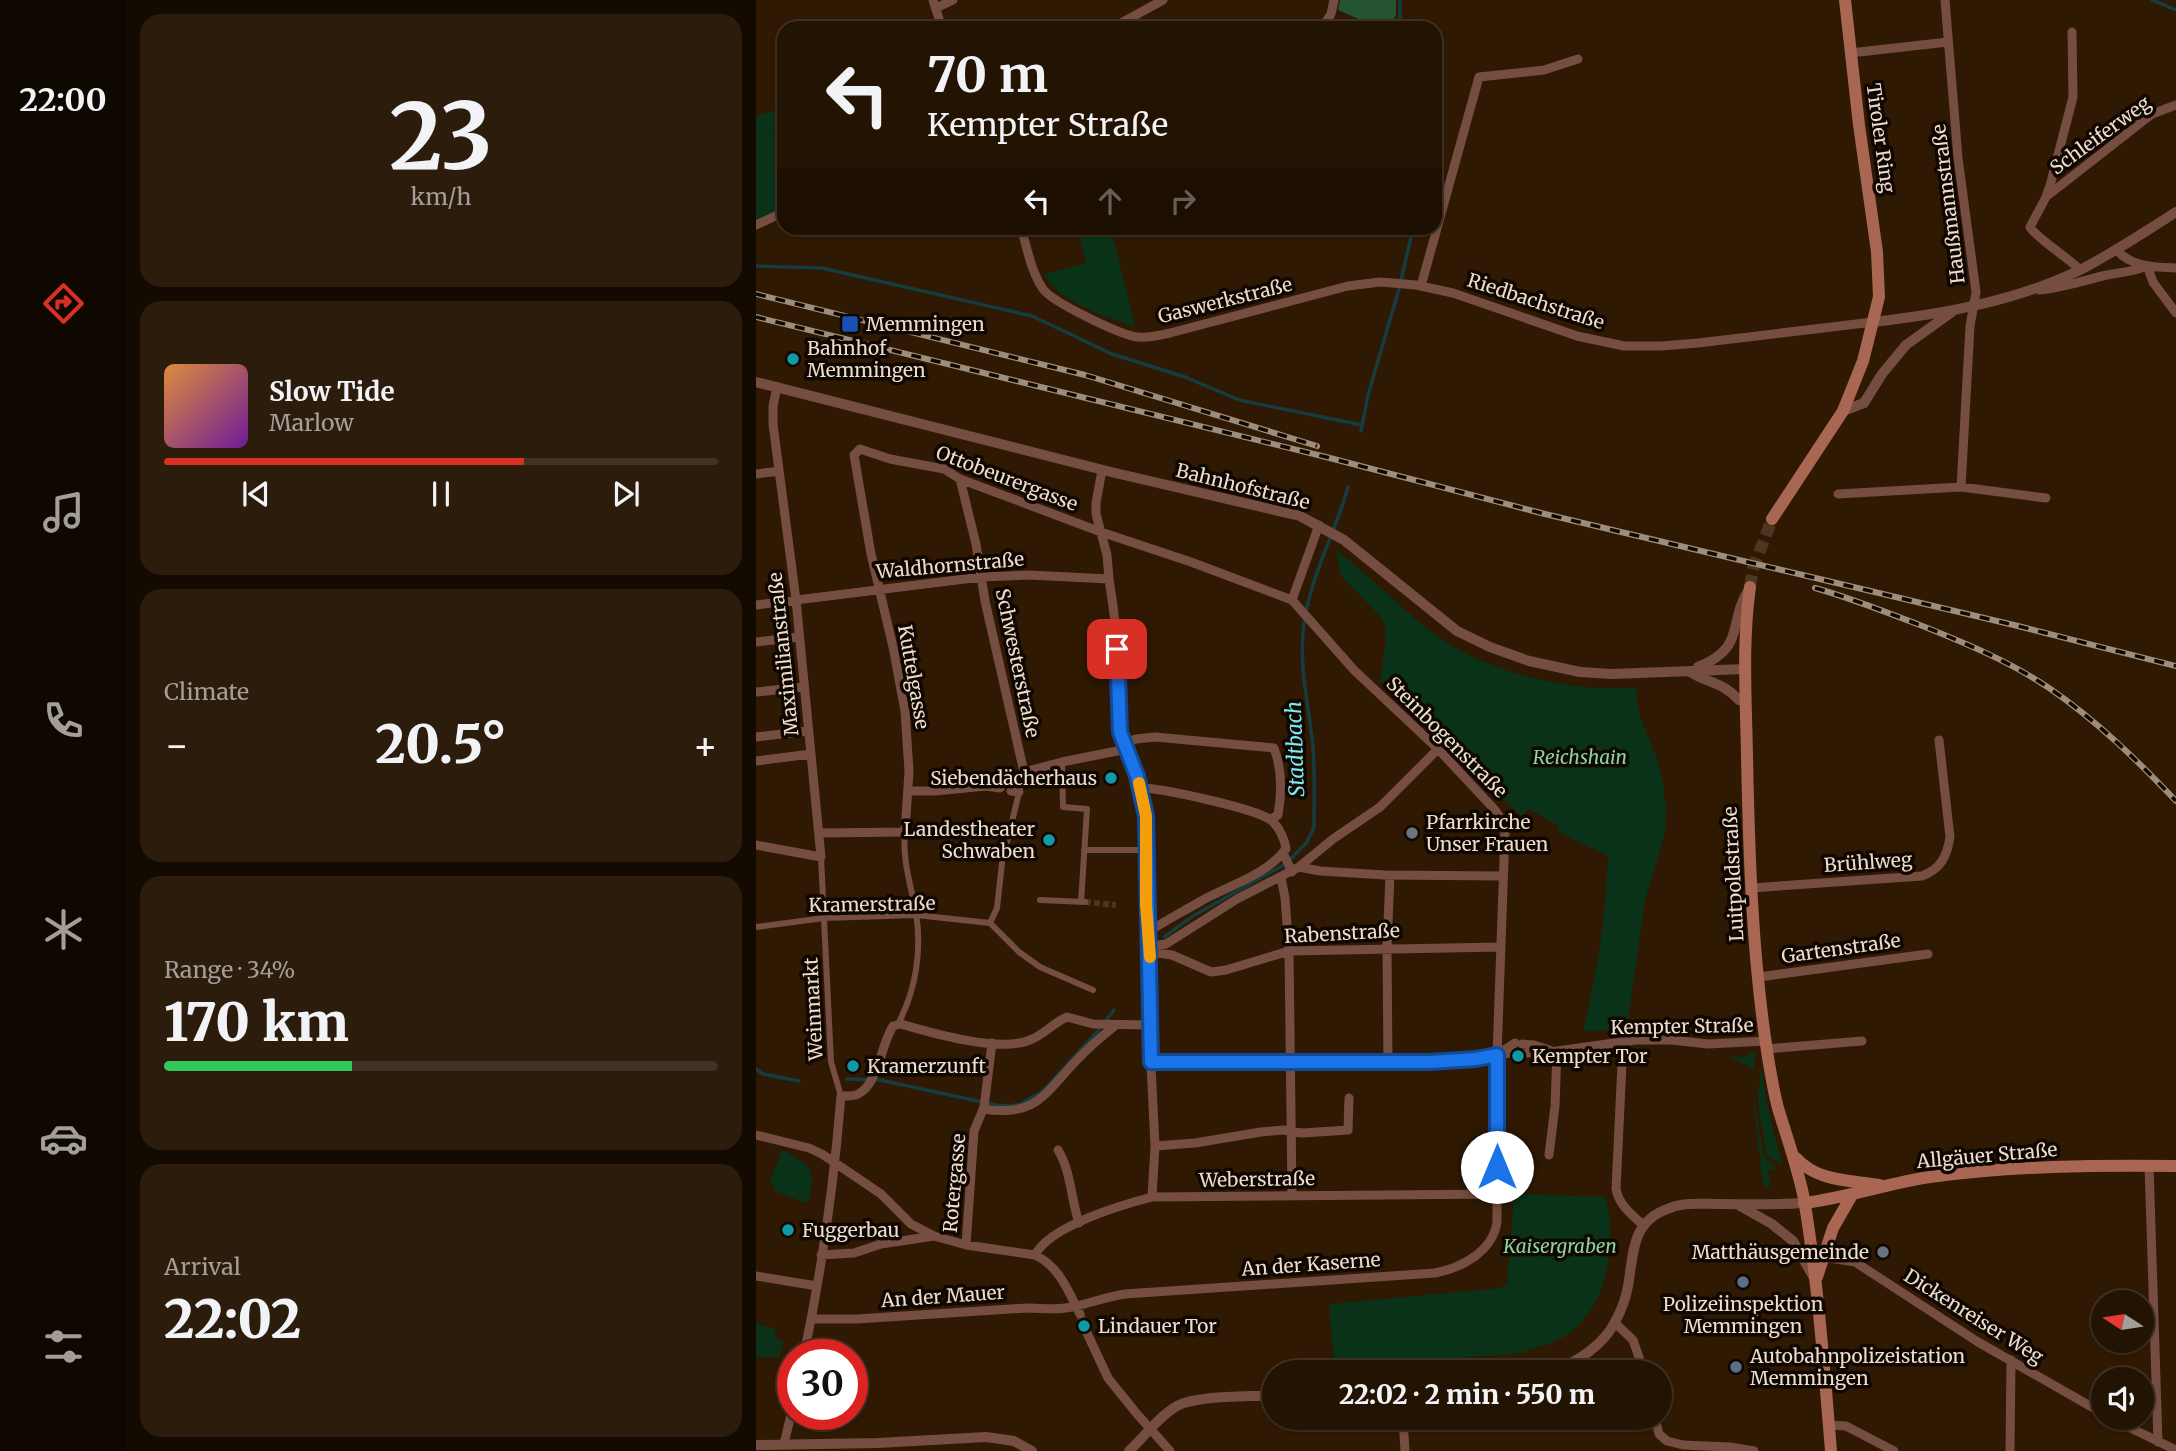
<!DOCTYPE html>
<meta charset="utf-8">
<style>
:root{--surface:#231302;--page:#2b1c0c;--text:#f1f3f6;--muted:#a39e99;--line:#403224;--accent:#d93025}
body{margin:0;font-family:Merriweather,serif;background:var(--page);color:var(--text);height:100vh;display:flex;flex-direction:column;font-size:26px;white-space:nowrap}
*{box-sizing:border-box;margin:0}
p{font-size:23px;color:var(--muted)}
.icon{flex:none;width:38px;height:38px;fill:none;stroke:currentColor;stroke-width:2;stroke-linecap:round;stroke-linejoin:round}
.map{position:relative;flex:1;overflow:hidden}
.side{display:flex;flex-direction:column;gap:14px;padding:14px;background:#130a01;width:630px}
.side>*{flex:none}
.banner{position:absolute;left:21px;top:21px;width:665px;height:214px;border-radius:21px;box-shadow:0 2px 5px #0004,0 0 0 2px var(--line);background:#231302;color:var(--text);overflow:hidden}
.needle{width:46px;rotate:282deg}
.tools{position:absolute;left:1335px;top:1290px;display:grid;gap:14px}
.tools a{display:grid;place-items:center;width:63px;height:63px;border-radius:50%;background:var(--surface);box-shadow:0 2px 5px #0004,0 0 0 2px var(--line);font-size:35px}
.speed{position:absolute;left:21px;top:1339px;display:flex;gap:14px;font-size:35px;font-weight:700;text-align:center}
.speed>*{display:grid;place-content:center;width:91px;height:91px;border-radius:50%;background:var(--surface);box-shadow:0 2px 5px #0004,0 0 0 2px var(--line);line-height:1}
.speed .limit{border:10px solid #d22;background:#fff;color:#111}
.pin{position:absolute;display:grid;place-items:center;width:60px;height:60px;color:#fff;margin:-30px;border-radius:14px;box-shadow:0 4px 10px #0006}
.me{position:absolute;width:77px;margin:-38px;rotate:0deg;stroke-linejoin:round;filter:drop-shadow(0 0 5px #0008)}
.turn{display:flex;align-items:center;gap:24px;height:147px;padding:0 35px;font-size:32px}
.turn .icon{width:91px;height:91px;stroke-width:2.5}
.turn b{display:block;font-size:49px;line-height:60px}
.lanes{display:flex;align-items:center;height:66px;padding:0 35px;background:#0003;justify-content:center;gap:35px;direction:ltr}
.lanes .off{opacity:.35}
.big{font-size:52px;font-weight:800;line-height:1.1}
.side .tile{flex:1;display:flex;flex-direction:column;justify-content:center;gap:10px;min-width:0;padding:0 24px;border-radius:21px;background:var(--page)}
.side .dial{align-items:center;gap:0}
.dial b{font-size:91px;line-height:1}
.song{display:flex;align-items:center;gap:21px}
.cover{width:84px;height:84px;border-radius:10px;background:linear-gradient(135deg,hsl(30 70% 55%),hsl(280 70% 35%))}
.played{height:7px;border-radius:4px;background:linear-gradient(90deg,var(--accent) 65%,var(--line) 65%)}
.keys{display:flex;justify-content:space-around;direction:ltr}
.heat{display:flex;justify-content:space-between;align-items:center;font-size:38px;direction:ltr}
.charge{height:10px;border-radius:5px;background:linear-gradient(90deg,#34c759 34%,var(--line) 0)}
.trip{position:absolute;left:506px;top:1360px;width:410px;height:70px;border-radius:35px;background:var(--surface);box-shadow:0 2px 5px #0004,0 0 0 2px var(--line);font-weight:800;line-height:70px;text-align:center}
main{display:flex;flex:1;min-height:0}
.tabs{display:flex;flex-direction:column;width:126px;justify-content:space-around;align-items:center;background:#0e0801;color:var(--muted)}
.tabs .icon{width:49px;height:49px}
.tabs .on{color:var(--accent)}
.tabs b{font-size:32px;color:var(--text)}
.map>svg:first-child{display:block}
</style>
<main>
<nav class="tabs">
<b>22:00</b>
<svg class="icon on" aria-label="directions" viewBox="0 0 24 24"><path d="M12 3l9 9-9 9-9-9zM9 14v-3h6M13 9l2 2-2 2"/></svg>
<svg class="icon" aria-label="music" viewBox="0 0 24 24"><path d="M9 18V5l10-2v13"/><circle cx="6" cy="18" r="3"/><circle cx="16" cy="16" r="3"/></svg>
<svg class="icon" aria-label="phone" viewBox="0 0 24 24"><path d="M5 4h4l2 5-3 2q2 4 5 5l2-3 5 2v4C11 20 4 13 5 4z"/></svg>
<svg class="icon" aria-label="climate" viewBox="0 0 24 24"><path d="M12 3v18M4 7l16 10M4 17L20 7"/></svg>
<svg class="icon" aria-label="car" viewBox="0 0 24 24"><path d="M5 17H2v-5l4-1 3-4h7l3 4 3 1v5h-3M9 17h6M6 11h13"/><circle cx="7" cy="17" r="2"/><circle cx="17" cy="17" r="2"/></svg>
<svg class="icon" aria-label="filters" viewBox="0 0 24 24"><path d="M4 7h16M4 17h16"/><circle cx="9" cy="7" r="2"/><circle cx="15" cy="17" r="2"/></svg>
</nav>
<section class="side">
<div class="tile dial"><b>23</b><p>km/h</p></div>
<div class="tile">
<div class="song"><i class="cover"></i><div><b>Slow Tide</b><p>Marlow</p></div></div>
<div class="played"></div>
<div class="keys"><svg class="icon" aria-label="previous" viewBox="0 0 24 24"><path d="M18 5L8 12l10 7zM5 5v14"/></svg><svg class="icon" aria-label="pause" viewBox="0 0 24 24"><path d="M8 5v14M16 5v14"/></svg><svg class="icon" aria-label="next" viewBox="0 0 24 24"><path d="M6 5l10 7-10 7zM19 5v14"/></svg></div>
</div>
<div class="tile"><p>Climate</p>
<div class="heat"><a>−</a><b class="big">20.5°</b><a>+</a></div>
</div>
<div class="tile"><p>Range · 34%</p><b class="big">170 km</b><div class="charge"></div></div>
<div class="tile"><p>Arrival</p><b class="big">22:02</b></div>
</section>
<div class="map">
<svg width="1420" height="1451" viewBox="0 0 1420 1451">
<rect width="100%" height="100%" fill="#2f1903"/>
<!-- green -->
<path fill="#093219" d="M28,108V125L17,128L23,149L28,158V199L23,203L27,213L0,225V116Z
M336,228H355L379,326C351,318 304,302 289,276L288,274L330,263L323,235L336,229Z
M579,549C616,577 648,613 686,639C738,675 818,692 880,688L883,714L901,759L907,783L910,812L909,833L889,900L871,1028L865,1030L827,1031C841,973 850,916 852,856L804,833L801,825L773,809L765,816L624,681L630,641L629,625L623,615L585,576Z
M993,1052L999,1053L998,1069L972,1057H991Z
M1005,1065L1010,1101L1025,1160V1164L1011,1156L1002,1101Z
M995,1077L1007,1155L1020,1169L1012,1170L1014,1186L1007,1187Z
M26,1150C57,1165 60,1170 52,1204L17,1190L19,1186L13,1184Z
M758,1194L850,1197C860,1241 853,1303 815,1332C799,1344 777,1349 759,1354L579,1366L574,1320V1304L745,1288L751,1284Z
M0,1323L20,1329L18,1338L28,1342L23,1357H0Z"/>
<!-- forest -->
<path fill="#255435" d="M584,0H640V15L633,28H623L582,10Z"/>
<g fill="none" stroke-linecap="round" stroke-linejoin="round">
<!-- stream -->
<path stroke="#153c3e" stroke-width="3.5" d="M644,0V28
M1396,0L1420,10
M0,266L66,268L276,316L356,354L429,377L483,400L606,425
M605,431L612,395L643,289L657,228
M408,937L437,916L531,863L551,842L558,827C558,801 559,773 557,747C553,707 542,664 548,624C554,577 579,534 592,487
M0,1069L7,1074L43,1081
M91,1079L124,1080L240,1105L254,1106L265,1104L287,1091L342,1031L358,1010"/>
<!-- pedestrian-tunnel -->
<path stroke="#4c3622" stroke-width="6" stroke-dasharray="6 3" stroke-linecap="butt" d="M329,902L360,905"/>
<!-- minor-tunnel -->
<path stroke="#4c3622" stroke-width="9" stroke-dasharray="9 4.5" stroke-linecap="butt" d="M753,1053H772
M324,1314L331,1333"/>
<!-- secondary-tunnel -->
<path stroke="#4c3622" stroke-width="12" stroke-dasharray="12 6" stroke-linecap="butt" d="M994,587L997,569L1016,519"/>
<!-- pedestrian -->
<path stroke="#764d41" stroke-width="6" d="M306,762L307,807L331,809L325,902
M328,850H391
M65,857L75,1062L85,1096
M284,900L329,902
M234,923L241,908L246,863L268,772
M0,927L68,918L160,915L234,923L263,952L284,967L337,990
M142,1024C160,990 166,950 160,913C155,886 146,859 149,832"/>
<!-- minor -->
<path stroke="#764d41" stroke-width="9" d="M177,0L186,28
M1189,0L1202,158L1220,292L1214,326L1205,487
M180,8L197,0
M356,28L407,0
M566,28L575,14L578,0
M1316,32L1317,97L1295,182L1290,197L1274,227C1280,238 1313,258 1324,270
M1094,53L1192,42
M1291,196L1396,114L1420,105
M0,225L28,212
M265,228C271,247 275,272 287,289C296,302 366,336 382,337C393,338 404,335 414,333L592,286L624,282L660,285L697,293L821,336L868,346H905L942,343L1117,322
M1361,250C1374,267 1400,267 1420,268
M1391,266L1397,282L1420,313
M665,286L723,77L788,70L822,59
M1283,290C1307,288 1328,280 1351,275C1365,272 1378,272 1391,266
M346,470L340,503V514L351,555L353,579L357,606L360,632L363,726L365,737L381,776L390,815V905L394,946L393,1025L399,1146L396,1197
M0,474L23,471
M204,479L220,544L229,601L268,772L306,762L371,749
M1082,494L1205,487L1290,498
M536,600L563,525
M0,605L225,577L273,575L353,579
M0,642L43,637
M0,692L48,687
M0,737L52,731
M368,744L380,739L399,737L518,748C526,769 526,792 522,815L515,819
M0,761L55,754
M385,788C405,788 503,809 516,821C523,827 529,840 530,849C509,876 474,885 445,901C428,911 409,921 392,932
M153,791H179L230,786L244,788
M255,791L263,792
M0,845L65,857L40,600L17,424V406L21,387
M527,853L536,872
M543,867L564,871L629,875L747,876
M525,877L529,898L533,951L536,1196
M995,888L1166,876C1185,869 1191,856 1194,837L1183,740
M394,946L410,944L481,899L543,867L577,839L624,807L682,749
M394,952L416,955L455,972L470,970L533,951L744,947
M1003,977L1172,954
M867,1043L860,1189C863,1205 875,1214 887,1225
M766,1044L778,1045L793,1050
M1010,1049L1106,1041
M745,1052L759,1043
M772,1053L801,1051L880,1040H916L952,1044L1010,1041
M395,1062H674L720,1060L753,1053
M632,1063L631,948L634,875
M227,1109C279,1117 287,1096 319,1062C332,1048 346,1036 360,1025
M0,1135L53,1148L66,1154L125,1194L155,1224L178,1236L210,1245L279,1255C304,1267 312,1291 324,1314
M399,1146L439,1143L505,1132L527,1130L547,1133L592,1130L593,1098
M302,1150C315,1171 315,1199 323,1223
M793,1155L799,1106L801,1051
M1393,1165L1402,1442
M210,1245L218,1131L228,1107L236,1043
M65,1255L98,1253L125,1244L178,1236
M279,1255C294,1226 365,1205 396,1197L741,1194
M1067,1257L1099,1262L1222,1342L1348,1414
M0,1276L61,1286
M56,1319H101L271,1308C284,1308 296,1310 310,1308C330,1305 348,1297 369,1294L679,1273C706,1268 737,1251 741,1222V1055L749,833L747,822L739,810L682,749L598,670L536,600L435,562L345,532L204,479L188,469L134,459L104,449L98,455L115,554L137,647L149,711L153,771L149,832L64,833
M859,1323L877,1340L888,1372
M331,1333L352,1378L381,1414L414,1451
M48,1354C66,1270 78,1182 85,1096C91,1096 97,1097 102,1094C122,1085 125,1044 137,1026L145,1024C176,1033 244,1053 274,1040C288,1035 298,1022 311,1017L337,1024L393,1025
M647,1418L649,1451
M899,1418L903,1434L911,1441L927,1445L974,1447L998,1451
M1354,1418L1420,1450
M1073,1425L1090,1426L1138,1451
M28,1444L37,1406
M1254,1451L1255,1360"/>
<!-- tertiary -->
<path stroke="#764d41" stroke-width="10" d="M1117,322C1187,314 1260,301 1324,270C1357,253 1389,232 1420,212
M0,382L355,472L544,516L588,540L701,631L734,647L773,661L824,672L856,674L989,669
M1087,411L1108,403L1126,374L1150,345L1196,312
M942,667C991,647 971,624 993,589
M933,671C952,684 964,680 983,700
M984,1206L1016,1224L1037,1241L1058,1278
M798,1372C821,1361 847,1346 859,1322C865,1311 870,1298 872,1286C878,1252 875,1221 914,1208C929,1202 947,1204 962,1204C991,1204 1020,1205 1048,1203
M0,1445L122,1443L230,1437L258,1441L276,1451
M373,1451C388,1437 402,1417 421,1406C441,1395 493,1397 518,1395"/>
<!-- secondary -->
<path stroke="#a86653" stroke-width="12" d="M1016,519L1087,411L1107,361L1123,297L1121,252L1103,125L1089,0
M994,587C986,643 990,699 991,756C993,854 996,953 1011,1051C1014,1070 1017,1089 1022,1108C1031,1138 1042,1168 1048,1199C1062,1282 1068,1367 1075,1451
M1040,1158C1062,1182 1093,1180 1123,1185
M1048,1203C1091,1198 1132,1183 1174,1177C1255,1166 1338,1165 1420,1166
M1061,1277L1077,1228L1096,1195"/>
<!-- rail casing -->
<g stroke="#9f8d7c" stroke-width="6">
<path id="rail" d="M0,294L329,375L561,446
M0,317L570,457L789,514L1262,626L1420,666
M1059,588C1095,598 1129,612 1164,625C1209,643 1253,661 1293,688C1340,720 1381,760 1420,801"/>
</g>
<!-- rail -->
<use href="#rail" stroke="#100701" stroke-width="3.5" stroke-dasharray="10" stroke-linecap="butt"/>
</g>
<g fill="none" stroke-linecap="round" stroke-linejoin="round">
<!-- route casing -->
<g stroke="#114b97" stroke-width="18">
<path id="route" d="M361,649L364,732L381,776L390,816L395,1062H674L720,1059L741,1055V1167"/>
</g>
<!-- route -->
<use href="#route" stroke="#1a73e8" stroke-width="12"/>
<!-- slow -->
<path stroke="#f59e0b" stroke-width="12" d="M383,783L390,816V905L394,957"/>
</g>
<!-- markers -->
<rect fill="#1a4fb4" stroke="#100701" stroke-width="2.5" x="85" y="315" width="18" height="18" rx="3.5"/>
<g fill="#0f9aa8" stroke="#100701" stroke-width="2.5">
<circle cx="37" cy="359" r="7"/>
<circle cx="355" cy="778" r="7"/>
<circle cx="293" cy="840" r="7"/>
<circle cx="762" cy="1056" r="7"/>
<circle cx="97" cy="1066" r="7"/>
<circle cx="32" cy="1230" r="7"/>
<circle cx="328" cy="1326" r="7"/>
</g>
<g fill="#6b7280" stroke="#100701" stroke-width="2.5">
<circle cx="656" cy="833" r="7"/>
<circle cx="1127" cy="1252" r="7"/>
</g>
<g fill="#5c6f8a" stroke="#100701" stroke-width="2.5">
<circle cx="987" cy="1282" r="7"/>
<circle cx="980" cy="1367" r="7"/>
</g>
<g text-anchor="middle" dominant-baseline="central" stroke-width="7" stroke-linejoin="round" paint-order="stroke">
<!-- street labels -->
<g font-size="19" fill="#edddd0" stroke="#100701">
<text transform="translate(1344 135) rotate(-36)">Schleiferweg</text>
<text transform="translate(1125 138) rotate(82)">Tiroler Ring</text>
<text transform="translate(1192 204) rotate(-97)">Haußmannstraße</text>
<text transform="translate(469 300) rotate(-14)">Gaswerkstraße</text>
<text transform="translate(780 301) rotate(18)">Riedbachstraße</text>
<text transform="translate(251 478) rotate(21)">Ottobeurergasse</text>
<text transform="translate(487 486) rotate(14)">Bahnhofstraße</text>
<text transform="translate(194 565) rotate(-5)">Waldhornstraße</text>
<text transform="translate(27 654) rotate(-96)">Maximilianstraße</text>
<text transform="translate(262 663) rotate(78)">Schwesterstraße</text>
<text transform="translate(158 677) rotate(80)">Kuttelgasse</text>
<text transform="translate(691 737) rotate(45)">Steinbogenstraße</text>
<text transform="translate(1112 862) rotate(-4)">Brühlweg</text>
<text transform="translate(977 874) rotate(-93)">Luitpoldstraße</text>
<text transform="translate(116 904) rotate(-1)">Kramerstraße</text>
<text transform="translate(586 933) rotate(-3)">Rabenstraße</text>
<text transform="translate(1085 948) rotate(-8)">Gartenstraße</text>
<text transform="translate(57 1009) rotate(-93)">Weinmarkt</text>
<text transform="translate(926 1026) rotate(-1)">Kempter Straße</text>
<text transform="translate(1231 1155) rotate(-5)">Allgäuer Straße</text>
<text transform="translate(501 1179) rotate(-1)">Weberstraße</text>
<text transform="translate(198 1183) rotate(-85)">Rotergasse</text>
<text transform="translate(555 1264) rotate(-4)">An der Kaserne</text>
<text transform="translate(187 1296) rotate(-4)">An der Mauer</text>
<text transform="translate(1218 1316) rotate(32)">Dickenreiser Weg</text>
</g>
<!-- poi labels -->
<g font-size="19" fill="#edddd0" stroke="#100701" text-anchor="start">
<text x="110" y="324">Memmingen</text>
<text x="51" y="348">Bahnhof<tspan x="51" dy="22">Memmingen</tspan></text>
<text x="341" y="778" text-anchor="end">Siebendächerhaus</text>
<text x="670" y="822">Pfarrkirche<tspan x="670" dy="22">Unser Frauen</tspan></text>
<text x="279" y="829" text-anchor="end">Landestheater<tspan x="279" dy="22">Schwaben</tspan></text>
<text x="776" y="1056">Kempter Tor</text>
<text x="111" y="1066">Kramerzunft</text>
<text x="46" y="1230">Fuggerbau</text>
<text x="1113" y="1252" text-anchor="end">Matthäusgemeinde</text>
<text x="987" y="1304" text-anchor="middle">Polizeiinspektion<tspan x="987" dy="22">Memmingen</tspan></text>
<text x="342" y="1326">Lindauer Tor</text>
<text x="994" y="1356">Autobahnpolizeistation<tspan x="994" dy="22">Memmingen</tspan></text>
</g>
<!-- park labels -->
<g font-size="19" font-style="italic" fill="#8bd4a0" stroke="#100701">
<text x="824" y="757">Reichshain</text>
<text x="804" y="1246">Kaisergraben</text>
</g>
<!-- water labels -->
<g font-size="21" font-style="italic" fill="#7cecf2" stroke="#100701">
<text transform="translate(539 749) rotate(-92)">Stadtbach</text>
</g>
</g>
</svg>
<div class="tools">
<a><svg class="needle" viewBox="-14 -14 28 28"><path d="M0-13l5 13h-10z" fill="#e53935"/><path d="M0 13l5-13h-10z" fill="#a39e99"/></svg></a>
<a><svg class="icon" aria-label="sound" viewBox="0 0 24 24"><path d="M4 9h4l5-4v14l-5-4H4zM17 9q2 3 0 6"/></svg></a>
</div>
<div class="speed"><div class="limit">30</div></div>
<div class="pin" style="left:361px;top:649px;background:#d93025"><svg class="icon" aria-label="arrive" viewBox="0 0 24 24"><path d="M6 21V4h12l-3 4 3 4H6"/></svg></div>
<svg class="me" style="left:741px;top:1167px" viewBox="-20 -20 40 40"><circle r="19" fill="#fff"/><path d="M0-13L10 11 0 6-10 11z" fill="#1a73e8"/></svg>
<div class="trip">22:02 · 2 min · 550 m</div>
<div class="banner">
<div class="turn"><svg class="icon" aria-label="left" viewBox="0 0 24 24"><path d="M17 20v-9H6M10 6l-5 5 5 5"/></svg><div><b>70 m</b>Kempter Straße</div></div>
<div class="lanes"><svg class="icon" aria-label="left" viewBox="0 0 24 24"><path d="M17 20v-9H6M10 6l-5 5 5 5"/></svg><svg class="icon off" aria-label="ahead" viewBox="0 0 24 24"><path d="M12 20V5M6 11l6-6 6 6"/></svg><svg class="icon off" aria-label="right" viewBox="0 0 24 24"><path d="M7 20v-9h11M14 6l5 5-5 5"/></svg></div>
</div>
</div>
</main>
